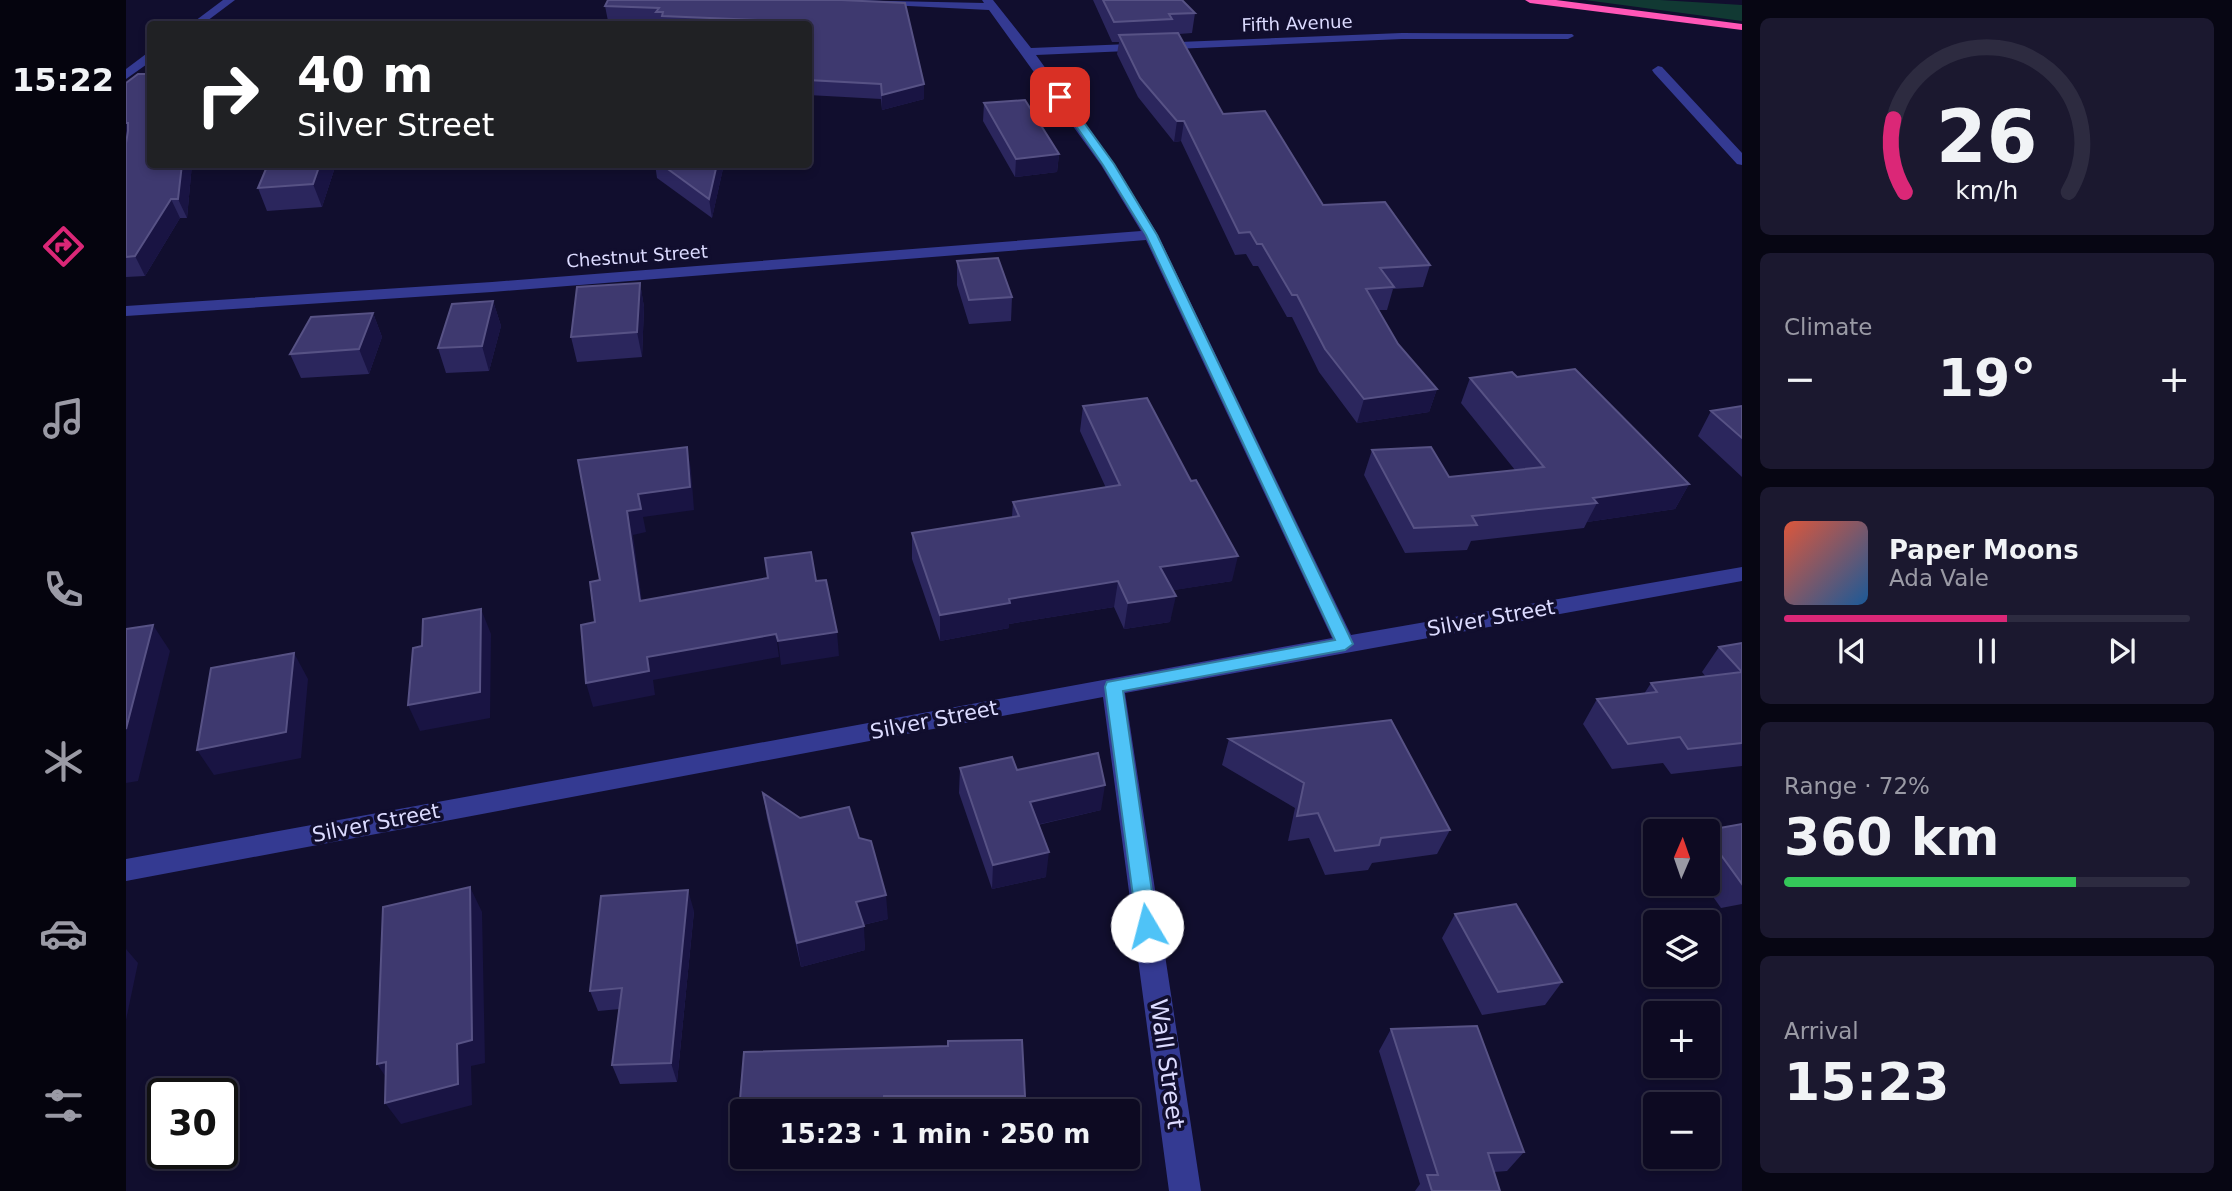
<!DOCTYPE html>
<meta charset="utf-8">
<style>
:root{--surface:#0d0a22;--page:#1b182f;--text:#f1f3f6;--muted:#9a9aa5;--line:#2d2b40;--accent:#db2777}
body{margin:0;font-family:"DejaVu Sans",sans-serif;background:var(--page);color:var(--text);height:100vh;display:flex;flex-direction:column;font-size:26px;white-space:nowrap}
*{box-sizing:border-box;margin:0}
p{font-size:23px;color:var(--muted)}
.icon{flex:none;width:38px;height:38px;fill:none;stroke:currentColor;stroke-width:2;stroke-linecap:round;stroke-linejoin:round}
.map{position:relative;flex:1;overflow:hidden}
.details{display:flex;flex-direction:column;gap:18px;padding:18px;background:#070613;width:490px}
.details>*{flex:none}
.top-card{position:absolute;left:21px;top:21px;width:665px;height:147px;border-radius:7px;box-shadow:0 4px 10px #0003,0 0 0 2px var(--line);background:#202124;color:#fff;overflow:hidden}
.needle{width:46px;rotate:2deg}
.fabs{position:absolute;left:1517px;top:819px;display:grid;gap:14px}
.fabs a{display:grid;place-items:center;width:77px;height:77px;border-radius:7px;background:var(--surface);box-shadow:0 4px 10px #0003,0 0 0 2px var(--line);font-size:35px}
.speed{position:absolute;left:21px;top:1078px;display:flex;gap:14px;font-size:35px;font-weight:700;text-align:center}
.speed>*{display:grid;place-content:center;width:91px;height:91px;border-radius:50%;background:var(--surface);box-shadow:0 4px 10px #0003,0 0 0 2px var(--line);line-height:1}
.speed .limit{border:4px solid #111;border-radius:10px;background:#fff;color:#111}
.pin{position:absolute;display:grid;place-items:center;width:60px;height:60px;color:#fff;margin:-30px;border-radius:14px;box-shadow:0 4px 10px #0006}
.me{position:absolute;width:77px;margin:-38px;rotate:352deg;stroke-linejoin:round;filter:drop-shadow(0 0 5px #0008)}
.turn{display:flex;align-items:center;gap:24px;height:147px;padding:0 35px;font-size:32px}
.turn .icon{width:91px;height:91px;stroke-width:2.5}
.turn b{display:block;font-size:49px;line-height:60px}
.big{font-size:52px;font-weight:700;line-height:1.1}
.details .card{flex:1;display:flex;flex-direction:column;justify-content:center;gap:10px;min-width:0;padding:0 24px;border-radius:10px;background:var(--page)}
.details .dial{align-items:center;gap:0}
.dial svg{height:182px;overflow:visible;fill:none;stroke:var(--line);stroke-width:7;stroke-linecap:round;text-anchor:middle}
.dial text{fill:var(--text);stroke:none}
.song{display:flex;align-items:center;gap:21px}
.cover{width:84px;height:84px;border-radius:10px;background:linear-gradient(135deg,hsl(10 70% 55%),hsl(210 70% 35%))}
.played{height:7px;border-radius:4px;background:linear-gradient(90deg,var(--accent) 55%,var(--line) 55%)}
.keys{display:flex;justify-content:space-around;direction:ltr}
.heat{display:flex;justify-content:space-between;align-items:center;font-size:38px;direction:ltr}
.charge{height:10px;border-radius:5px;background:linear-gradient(90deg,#34c759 72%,var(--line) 0)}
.trip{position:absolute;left:604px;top:1099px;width:410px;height:70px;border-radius:7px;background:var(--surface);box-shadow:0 4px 10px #0003,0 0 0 2px var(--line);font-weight:700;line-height:70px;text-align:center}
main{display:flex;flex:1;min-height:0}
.tabs{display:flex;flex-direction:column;width:126px;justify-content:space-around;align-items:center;background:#05040e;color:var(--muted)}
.tabs .icon{width:49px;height:49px}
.tabs .active{color:var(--accent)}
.tabs b{font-size:32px;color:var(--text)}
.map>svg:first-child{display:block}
</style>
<main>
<nav class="tabs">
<b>15:22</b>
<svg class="icon active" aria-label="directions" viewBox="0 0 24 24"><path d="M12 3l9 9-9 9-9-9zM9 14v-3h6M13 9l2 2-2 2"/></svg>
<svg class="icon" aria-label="music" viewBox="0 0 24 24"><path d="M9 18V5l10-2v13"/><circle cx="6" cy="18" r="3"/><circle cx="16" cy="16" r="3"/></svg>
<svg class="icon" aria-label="phone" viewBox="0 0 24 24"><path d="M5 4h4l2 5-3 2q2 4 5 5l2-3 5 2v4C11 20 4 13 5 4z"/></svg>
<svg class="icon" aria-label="climate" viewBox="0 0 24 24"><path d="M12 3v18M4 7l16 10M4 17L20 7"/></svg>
<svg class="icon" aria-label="car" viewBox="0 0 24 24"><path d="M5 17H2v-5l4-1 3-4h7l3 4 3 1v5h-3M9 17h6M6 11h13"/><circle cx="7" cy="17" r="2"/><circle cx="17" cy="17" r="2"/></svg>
<svg class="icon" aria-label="filters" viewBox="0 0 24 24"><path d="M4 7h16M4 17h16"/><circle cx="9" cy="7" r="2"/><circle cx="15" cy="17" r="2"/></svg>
</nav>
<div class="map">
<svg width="1616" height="1191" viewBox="0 0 1616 1191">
<rect width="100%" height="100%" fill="#110e2e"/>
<!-- green -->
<path fill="#113933" d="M1459,0H1534L1616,5V21Z"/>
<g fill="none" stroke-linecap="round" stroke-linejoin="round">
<!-- minor -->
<path fill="#343a92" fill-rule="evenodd" d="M97,0H109L77,24H65Z
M717,0L858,3L856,0H867L905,48L1276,33L1446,34L1448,36L1442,39H1276L910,55L989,165L1032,235L1225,635L1616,567V581L999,693L1075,1191H1043L977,697L0,881V859L1206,638L1020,240L366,292L0,316V306L366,282L1015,231L975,165L863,10L722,3Z
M20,54H24V62L0,79V69Z
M1532,66L1536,67L1616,153V165L1611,164L1528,73L1526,70Z"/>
<!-- highway -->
<path fill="#ff56b7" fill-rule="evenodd" d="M1399,0H1430L1616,24V30L1404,3Z"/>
</g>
<!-- wall -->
<path fill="#2b265d" d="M715,0L798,99L756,110L755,99L682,95V24H532V22L482,21L479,6Z
M967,0H1056L1069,13L1066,33L1053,34L1097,114L1197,205L1304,265L1297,287L1267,289L1261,310H1252L1272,344L1311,389L1303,412L1231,423L1193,372L1166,317H1161L1132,266H1127L1120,254L1109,255L1055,141L1048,142L1012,97L991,54L993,42H986Z
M858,103L933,154L931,172L889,177L857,121Z
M0,141L66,164L61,218H54L19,276L0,277Z
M142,164H210L196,207L141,211L132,188Z
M529,164H598L586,218L531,178Z
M831,261L886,297L885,321L843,324L831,285Z
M514,283L518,307L516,357L451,362L445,337Z
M367,301L375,326L363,371L320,373L312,348Z
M247,313L256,337L243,374L175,378L164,354Z
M1391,377L1563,484L1549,509L1461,522L1458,528L1345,541L1341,550L1279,553L1238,475L1246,450L1323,477L1389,470L1335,403L1344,378Z
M957,406L1106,581L1047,590L1044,622L998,629L988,607L883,624V628L814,641L786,559V533L886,517L887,502L980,488L954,431Z
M1616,406V477L1572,436L1585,411Z
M1616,643V766L1545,774L1537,763L1486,769L1457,724L1471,699L1518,694L1525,683L1580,677L1576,672L1593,647Z
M1103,739L1324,830L1311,854L1246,863L1242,870L1199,875L1183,838L1162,841L1169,808L1096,765Z
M834,768L891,770L975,810L912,825L920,877L866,889L833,793Z
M637,793L674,818L733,838L762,919L737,925L739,950L675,967L641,818Z
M1616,824V904L1595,908L1578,884H1582V831H1576Z
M568,911L551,1082L494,1084L486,1065L494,1009L472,1011L464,991Z
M1329,914L1436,982L1419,1005L1356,1015L1316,938Z
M1265,1029L1398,1152L1381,1171L1368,1172L1374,1191H1289L1294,1184L1253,1051Z
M618,1052L899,1096L897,1111H616V1138L612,1123Z"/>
<!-- shaded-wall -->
<path fill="#191443" d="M798,84V99L756,110V95Z
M1051,121H1058L1055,141L1048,142Z
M0,123H2L10,141L0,140Z
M933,154L931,172L889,177L890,159Z
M56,164H66L61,218L52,199Z
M194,164H210L196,207L187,184Z
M591,164H598L586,218L583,199Z
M45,199L54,218L19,276L9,256Z
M514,283L518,307L516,357L511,332Z
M367,301L375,326L363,371L356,346Z
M247,313L256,337L243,374L233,349Z
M1311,389L1303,412L1231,423L1238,399Z
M561,447L565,470L568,510L517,517L520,532L507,535L519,624L514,601L501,511L512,494Z
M1563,484L1549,509L1461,522L1471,503L1467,498Z
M1112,556L1106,581L1030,593L1034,567Z
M992,581L988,607L883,624V628L814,641V615L883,599Z
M1050,596L1044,622L998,629L1002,603Z
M355,609L365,634L364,718L294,731L282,705Z
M27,625L44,651L12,781L0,783V729Z
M711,632L713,656L655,665L652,641Z
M650,634L653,657L527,680L529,695L467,707L460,683L521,657Z
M168,653L182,679L175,758L88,775L71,750Z
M979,785L975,810L901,827L904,802Z
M923,852L920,877L866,889L867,865Z
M344,887L356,912L359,1063L345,1066L346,1105L275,1124L259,1103L331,1044Z
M562,890L568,911L551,1082L545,1063Z
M760,895L762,919L732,926L730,902Z
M738,926L739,950L675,967L671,943Z
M0,949L12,963L0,1020Z
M260,1062L266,1086L251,1064Z"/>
<!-- building -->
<path fill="#3e396f" stroke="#575285" stroke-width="2" d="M482,0H715L779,3L798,84L756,95L755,84L682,80V24H653L656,21L536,16L537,12H530L533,8L479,6Z
M977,0H1056L1069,13L1043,14L1046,19L988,22Z
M1052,33L1097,114L1139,111L1197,205L1259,202L1304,265L1254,268L1268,287L1240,289L1272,344L1311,389L1238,399L1199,349L1171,295H1166L1136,244H1131L1124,232L1113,233L1058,121H1051L1014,78L993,35Z
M12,74H24V164H56L52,199H45L9,256L0,257V143L2,131V123H0V83Z
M899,100L933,154L890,159L858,103Z
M142,164H194L187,184L132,188Z
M535,164H591L583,199Z
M872,258L886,297L843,300L831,261Z
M514,283L511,332L445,337L451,287Z
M367,301L356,346L312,348L326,304Z
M247,313L233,349L164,354L185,317Z
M1449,369L1563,484L1467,498L1471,503L1346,516L1351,525L1288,528L1246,450L1305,447L1323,477L1418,467L1344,378L1386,372L1391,377Z
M1021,398L1065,481L1070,480L1112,556L1034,567L1050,596L1002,603L992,581L883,599L884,603L814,615L786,533L893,516L887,502L994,485L957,406Z
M1616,406V438L1585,411Z
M561,447L564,487L512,494L515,509L501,511L514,601L642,578L639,558L685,552L690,581L700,580L711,632L652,641L650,634L521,657L523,671L460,683L455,625L469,622L464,582L474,580L452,460Z
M355,609L354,692L282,705L287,648L296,646L297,619Z
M27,625L0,729V629Z
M1616,643V672L1593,647Z
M168,653L160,732L71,750L85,668Z
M1616,672V743L1562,749L1554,737L1502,744L1471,699L1531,692L1525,683Z
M1265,720L1324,830L1255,838L1253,845L1209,851L1192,813L1171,816L1178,783L1103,739Z
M972,753L979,785L904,802L923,852L867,865L834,768L886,757L891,770Z
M637,793L674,818L723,807L733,838L745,841L760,895L730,902L738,926L671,943Z
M1616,824V884L1582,837V831H1577Z
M344,887L346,1040L331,1044L332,1084L259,1103L260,1062L251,1064L257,907Z
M562,890L545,1063L486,1065L496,988L464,991L475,896Z
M1390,904L1436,982L1372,992L1329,914Z
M1351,1026L1398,1152L1362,1153L1374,1191H1306L1301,1175H1312L1265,1029Z
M896,1040L899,1096H758L757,1111H616V1123H612L618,1052L822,1046V1041Z"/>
<!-- route -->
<path fill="#4fc3f7" stroke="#337fa1" stroke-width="2" d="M934,94L938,95L988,164L1031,235L1227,644L1219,650L997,691L1031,926L1028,932L1021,935L1014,932L1011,926L979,687L981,682L1209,640L1020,235L977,165L930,97Z"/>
<g text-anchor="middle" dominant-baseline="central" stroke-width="7" stroke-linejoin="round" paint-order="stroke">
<!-- far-street labels -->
<g font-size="18" fill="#dcdbff" stroke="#110e2e">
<text transform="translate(1171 23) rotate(-2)">Fifth Avenue</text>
<text transform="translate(511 256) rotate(-4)">Chestnut Street</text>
</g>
<!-- street labels -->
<g font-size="21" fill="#dcdbff" stroke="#110e2e">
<text transform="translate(1365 618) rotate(-10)">Silver Street</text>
<text transform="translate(808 720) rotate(-11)">Silver Street</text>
<text transform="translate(250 823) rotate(-11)">Silver Street</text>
</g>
<!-- near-street labels -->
<g font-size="24" fill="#dcdbff" stroke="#110e2e">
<text transform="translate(1041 1064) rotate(82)">Wall Street</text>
</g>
</g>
</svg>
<div class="fabs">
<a><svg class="needle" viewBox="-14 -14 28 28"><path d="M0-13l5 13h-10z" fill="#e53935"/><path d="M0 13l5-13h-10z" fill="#9a9aa5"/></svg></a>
<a><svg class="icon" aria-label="layers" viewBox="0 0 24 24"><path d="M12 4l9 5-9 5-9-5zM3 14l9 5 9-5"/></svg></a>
<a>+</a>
<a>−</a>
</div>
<div class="speed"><div class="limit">30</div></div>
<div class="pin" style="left:934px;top:97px;background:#d93025"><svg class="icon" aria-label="arrive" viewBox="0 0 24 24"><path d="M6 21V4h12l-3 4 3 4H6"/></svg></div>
<svg class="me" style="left:1021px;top:926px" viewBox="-20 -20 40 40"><circle r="19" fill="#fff"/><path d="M0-13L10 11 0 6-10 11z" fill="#4fc3f7"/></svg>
<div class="trip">15:23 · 1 min · 250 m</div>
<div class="top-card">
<div class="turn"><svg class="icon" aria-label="right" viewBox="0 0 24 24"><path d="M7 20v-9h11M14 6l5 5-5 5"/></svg><div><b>40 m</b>Silver Street</div></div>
</div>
</div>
<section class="details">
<div class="card dial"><svg viewBox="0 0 100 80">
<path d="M14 69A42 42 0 1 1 86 69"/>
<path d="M14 69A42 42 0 0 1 9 37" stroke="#db2777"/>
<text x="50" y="56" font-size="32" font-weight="700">26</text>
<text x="50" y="72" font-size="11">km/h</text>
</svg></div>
<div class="card"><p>Climate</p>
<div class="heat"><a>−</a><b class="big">19°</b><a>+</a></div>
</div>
<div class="card">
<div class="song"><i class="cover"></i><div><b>Paper Moons</b><p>Ada Vale</p></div></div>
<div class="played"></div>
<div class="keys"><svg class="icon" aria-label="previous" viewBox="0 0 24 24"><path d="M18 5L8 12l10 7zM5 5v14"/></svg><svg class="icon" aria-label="pause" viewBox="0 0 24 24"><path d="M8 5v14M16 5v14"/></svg><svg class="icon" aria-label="next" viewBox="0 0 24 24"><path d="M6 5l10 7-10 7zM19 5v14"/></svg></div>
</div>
<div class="card"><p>Range · 72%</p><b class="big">360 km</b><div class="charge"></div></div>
<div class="card"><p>Arrival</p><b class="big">15:23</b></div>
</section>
</main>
